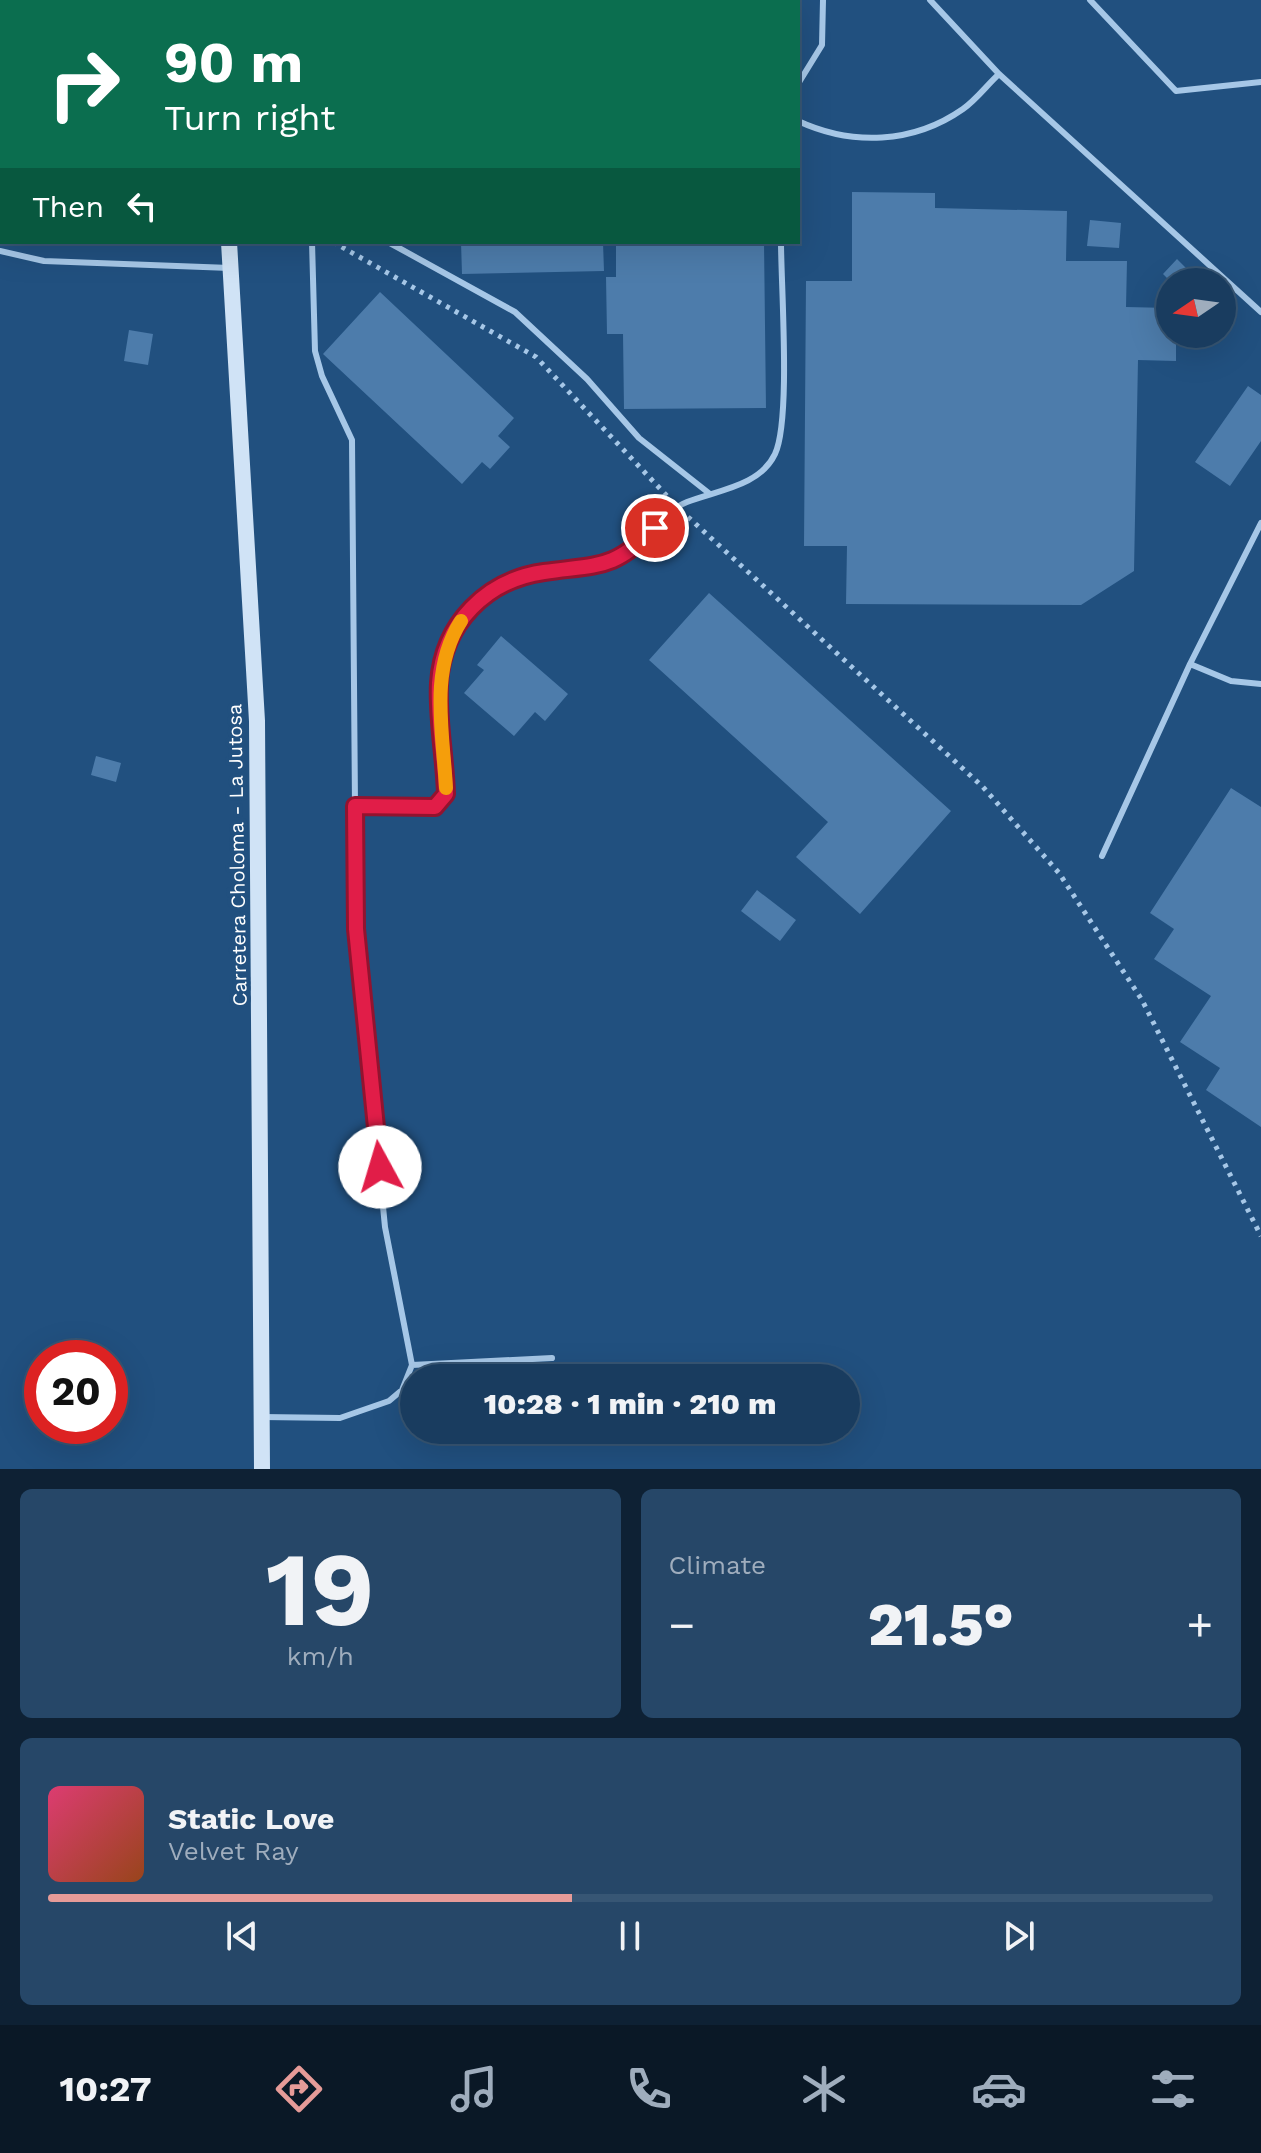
<!DOCTYPE html>
<meta charset="utf-8">
<style>
:root{--surface:#193c5f;--page:#264768;--text:#f1f3f6;--muted:#9fadbd;--line:#375674;--accent:#e69b98}
body{margin:0;font-family:"Work Sans",sans-serif;background:var(--page);color:var(--text);height:100vh;display:flex;flex-direction:column;font-size:30px;white-space:nowrap}
*{box-sizing:border-box;margin:0}
p{font-size:26px;color:var(--muted)}
.icon{flex:none;width:44px;height:44px;fill:none;stroke:currentColor;stroke-width:2;stroke-linecap:round;stroke-linejoin:round}
.map{position:relative;height:1469px;overflow:hidden}
.panel{display:flex;flex-direction:column;gap:20px;padding:20px;background:#0e2134;flex:1}
.panel>*{flex:none}
.banner{position:absolute;left:0px;top:0px;width:800px;height:244px;box-shadow:0 8px 32px #0002,0 0 0 2px var(--line);background:#0b6e4f;color:#fff;overflow:hidden}
.needle{width:52px;rotate:257deg}
.controls{position:absolute;left:1156px;top:268px;display:grid;gap:16px}
.controls a{display:grid;place-items:center;width:80px;height:80px;border-radius:50%;background:var(--surface);box-shadow:0 8px 32px #0002,0 0 0 2px var(--line);font-size:40px}
.speed{position:absolute;left:24px;top:1340px;display:flex;gap:16px;font-size:40px;font-weight:700;text-align:center}
.speed>*{display:grid;place-content:center;width:104px;height:104px;border-radius:50%;background:var(--surface);box-shadow:0 8px 32px #0002,0 0 0 2px var(--line);line-height:1}
.speed .limit{border:12px solid #d22;background:#fff;color:#111}
.pin{position:absolute;display:grid;place-items:center;width:68px;height:68px;color:#fff;margin:-34px;border:4px solid #fff;border-radius:50%;box-shadow:0 2px 8px #0007}
.me{position:absolute;width:88px;margin:-44px;rotate:354deg;stroke-linejoin:round;filter:drop-shadow(0 0 6px #0008)}
.turn{display:flex;align-items:center;gap:28px;height:168px;padding:0 32px;font-size:36px}
.turn .icon{width:104px;height:104px;stroke-width:2.5}
.turn b{display:block;font-size:56px;line-height:68px}
.then{display:flex;align-items:center;height:76px;padding:0 32px;background:#0003;gap:16px;font-size:30px}
.big{font-size:60px;font-weight:800;line-height:1.1}
.panel .card{flex:1;display:flex;flex-direction:column;justify-content:center;gap:12px;min-width:0;padding:0 28px;border-radius:12px;background:var(--page)}
.panel .dial{align-items:center;gap:0}
.dial b{font-size:104px;line-height:1}
.song{display:flex;align-items:center;gap:24px}
.cover{width:96px;height:96px;border-radius:12px;background:linear-gradient(135deg,hsl(340 70% 55%),hsl(20 70% 35%))}
.played{height:8px;border-radius:4px;background:linear-gradient(90deg,var(--accent) 45%,var(--line) 45%)}
.keys{display:flex;justify-content:space-around;direction:ltr}
.heat{display:flex;justify-content:space-between;align-items:center;font-size:44px;direction:ltr}
.panel .tiles{flex:1;display:grid;gap:20px;grid-template-columns:1fr 1fr}
.card:last-child{grid-column:span 2}
.trip{position:absolute;left:400px;top:1364px;width:460px;height:80px;border-radius:40px;background:var(--surface);box-shadow:0 8px 32px #0002,0 0 0 2px var(--line);font-weight:800;line-height:80px;text-align:center}
.tab-bar{display:flex;height:128px;justify-content:space-around;align-items:center;background:#0a1826;color:var(--muted)}
.tab-bar .icon{width:56px;height:56px}
.tab-bar .selected{color:var(--accent)}
.tab-bar b{font-size:36px;color:var(--text)}
.map>svg:first-child{display:block}
</style>
<div class="map">
<svg width="1261" height="1469" viewBox="0 0 1261 1469">
<rect width="100%" height="100%" fill="#21507f"/>
<!-- building -->
<path fill="#4d7cab" d="M852,192L935,193V208L1067,211L1066,261H1127L1126,307L1170,308V334H1176V361L1138,360L1134,571L1081,605L846,604L847,546H804L806,281H852Z
M1090,220L1121,223L1119,248L1087,246Z
M461,242H603L604,271L462,274Z
M616,242H764L766,408L624,409L623,334H607L606,277H616Z
M1177,259L1192,274L1184,282H1171L1163,274Z
M380,292L514,418L498,436L510,447L490,469L482,462L462,484L323,354Z
M129,330L153,334L148,365L124,361Z
M1248,386L1261,395V441L1230,486L1195,462Z
M709,593L951,811L860,914L796,857L828,822L649,660Z
M501,636L568,694L545,721L535,712L514,736L464,693L484,670L477,665Z
M96,756L121,763L116,782L91,775Z
M1231,788L1261,807V1127L1206,1090L1220,1068L1180,1042L1211,996L1154,959L1174,929L1150,913Z
M757,890L796,920L780,941L741,911Z"/>
<g fill="none" stroke-linecap="round" stroke-linejoin="round">
<!-- path -->
<path stroke="#a6c7e7" stroke-width="5" stroke-dasharray="4 6" stroke-linecap="butt" d="M333,242L536,357L667,496
M688,517L983,787L1059,873L1142,1000L1261,1236"/>
<!-- lane -->
<path stroke="#a6c7e7" stroke-width="6" d="M306,0L307,2
M930,0L999,74L1261,312
M1090,0L1176,91L1261,82
M798,84L822,45L823,0
M798,121C852,146 913,144 963,109C976,100 987,85 999,74
M388,242L515,312L587,379L639,438L710,494
M0,251L44,261L230,268
M1190,664L1231,681L1261,684
M355,806L435,807L446,794C443,722 421,618 505,581C540,566 583,574 618,559C646,547 659,513 687,502C718,490 760,486 775,454C791,420 781,286 781,242
M1102,856L1190,664L1261,523
M412,1365L552,1358
M262,1417L340,1418L389,1401L402,1390L412,1365L385,1227L356,929L352,440L322,376L315,351L312,242"/>
<!-- street -->
<path stroke="#a6c7e7" stroke-width="8" d="M0,88L2,89"/>
<!-- secondary -->
<path stroke="#d0e3f6" stroke-width="16" d="M223,0V2
M229,242L257,721L262,1469"/>
</g>
<g fill="none" stroke-linecap="round" stroke-linejoin="round">
<!-- route casing -->
<g stroke="#92132f" stroke-width="20">
<path id="route" d="M380,1167L356,929L355,806L435,807L446,794C445,758 437,718 439,683C443,623 487,580 544,572C600,564 613,570 655,528"/>
</g>
<!-- route -->
<use href="#route" stroke="#e11d48" stroke-width="14"/>
<!-- slow -->
<path stroke="#f59e0b" stroke-width="14" d="M446,788C443,732 429,671 461,621"/>
</g>
<g text-anchor="middle" dominant-baseline="central" stroke-width="8" stroke-linejoin="round" paint-order="stroke">
<!-- street labels -->
<g font-size="20" fill="#fff" stroke="#21507f">
<text transform="translate(237 855) rotate(-91)">Carretera Choloma - La Jutosa</text>
</g>
</g>
</svg>
<div class="controls">
<a><svg class="needle" viewBox="-14 -14 28 28"><path d="M0-13l5 13h-10z" fill="#e53935"/><path d="M0 13l5-13h-10z" fill="#9fadbd"/></svg></a>
</div>
<div class="speed"><div class="limit">20</div></div>
<div class="pin" style="left:655px;top:528px;background:#d93025"><svg class="icon" aria-label="arrive" viewBox="0 0 24 24"><path d="M6 21V4h12l-3 4 3 4H6"/></svg></div>
<svg class="me" style="left:380px;top:1167px" viewBox="-20 -20 40 40"><circle r="19" fill="#fff"/><path d="M0-13L10 11 0 6-10 11z" fill="#e11d48"/></svg>
<div class="trip">10:28 · 1 min · 210 m</div>
<div class="banner">
<div class="turn"><svg class="icon" aria-label="right" viewBox="0 0 24 24"><path d="M7 20v-9h11M14 6l5 5-5 5"/></svg><div><b>90 m</b>Turn right</div></div>
<div class="then">Then<svg class="icon" aria-label="left" viewBox="0 0 24 24"><path d="M17 20v-9H6M10 6l-5 5 5 5"/></svg></div>
</div>
</div>
<section class="panel">
<div class="tiles">
<div class="card dial"><b>19</b><p>km/h</p></div>
<div class="card"><p>Climate</p>
<div class="heat"><a>−</a><b class="big">21.5°</b><a>+</a></div>
</div>
<div class="card">
<div class="song"><i class="cover"></i><div><b>Static Love</b><p>Velvet Ray</p></div></div>
<div class="played"></div>
<div class="keys"><svg class="icon" aria-label="previous" viewBox="0 0 24 24"><path d="M18 5L8 12l10 7zM5 5v14"/></svg><svg class="icon" aria-label="pause" viewBox="0 0 24 24"><path d="M8 5v14M16 5v14"/></svg><svg class="icon" aria-label="next" viewBox="0 0 24 24"><path d="M6 5l10 7-10 7zM19 5v14"/></svg></div>
</div>
</div>
</section>
<nav class="tab-bar">
<b>10:27</b>
<svg class="icon selected" aria-label="directions" viewBox="0 0 24 24"><path d="M12 3l9 9-9 9-9-9zM9 14v-3h6M13 9l2 2-2 2"/></svg>
<svg class="icon" aria-label="music" viewBox="0 0 24 24"><path d="M9 18V5l10-2v13"/><circle cx="6" cy="18" r="3"/><circle cx="16" cy="16" r="3"/></svg>
<svg class="icon" aria-label="phone" viewBox="0 0 24 24"><path d="M5 4h4l2 5-3 2q2 4 5 5l2-3 5 2v4C11 20 4 13 5 4z"/></svg>
<svg class="icon" aria-label="climate" viewBox="0 0 24 24"><path d="M12 3v18M4 7l16 10M4 17L20 7"/></svg>
<svg class="icon" aria-label="car" viewBox="0 0 24 24"><path d="M5 17H2v-5l4-1 3-4h7l3 4 3 1v5h-3M9 17h6M6 11h13"/><circle cx="7" cy="17" r="2"/><circle cx="17" cy="17" r="2"/></svg>
<svg class="icon" aria-label="filters" viewBox="0 0 24 24"><path d="M4 7h16M4 17h16"/><circle cx="9" cy="7" r="2"/><circle cx="15" cy="17" r="2"/></svg>
</nav>
